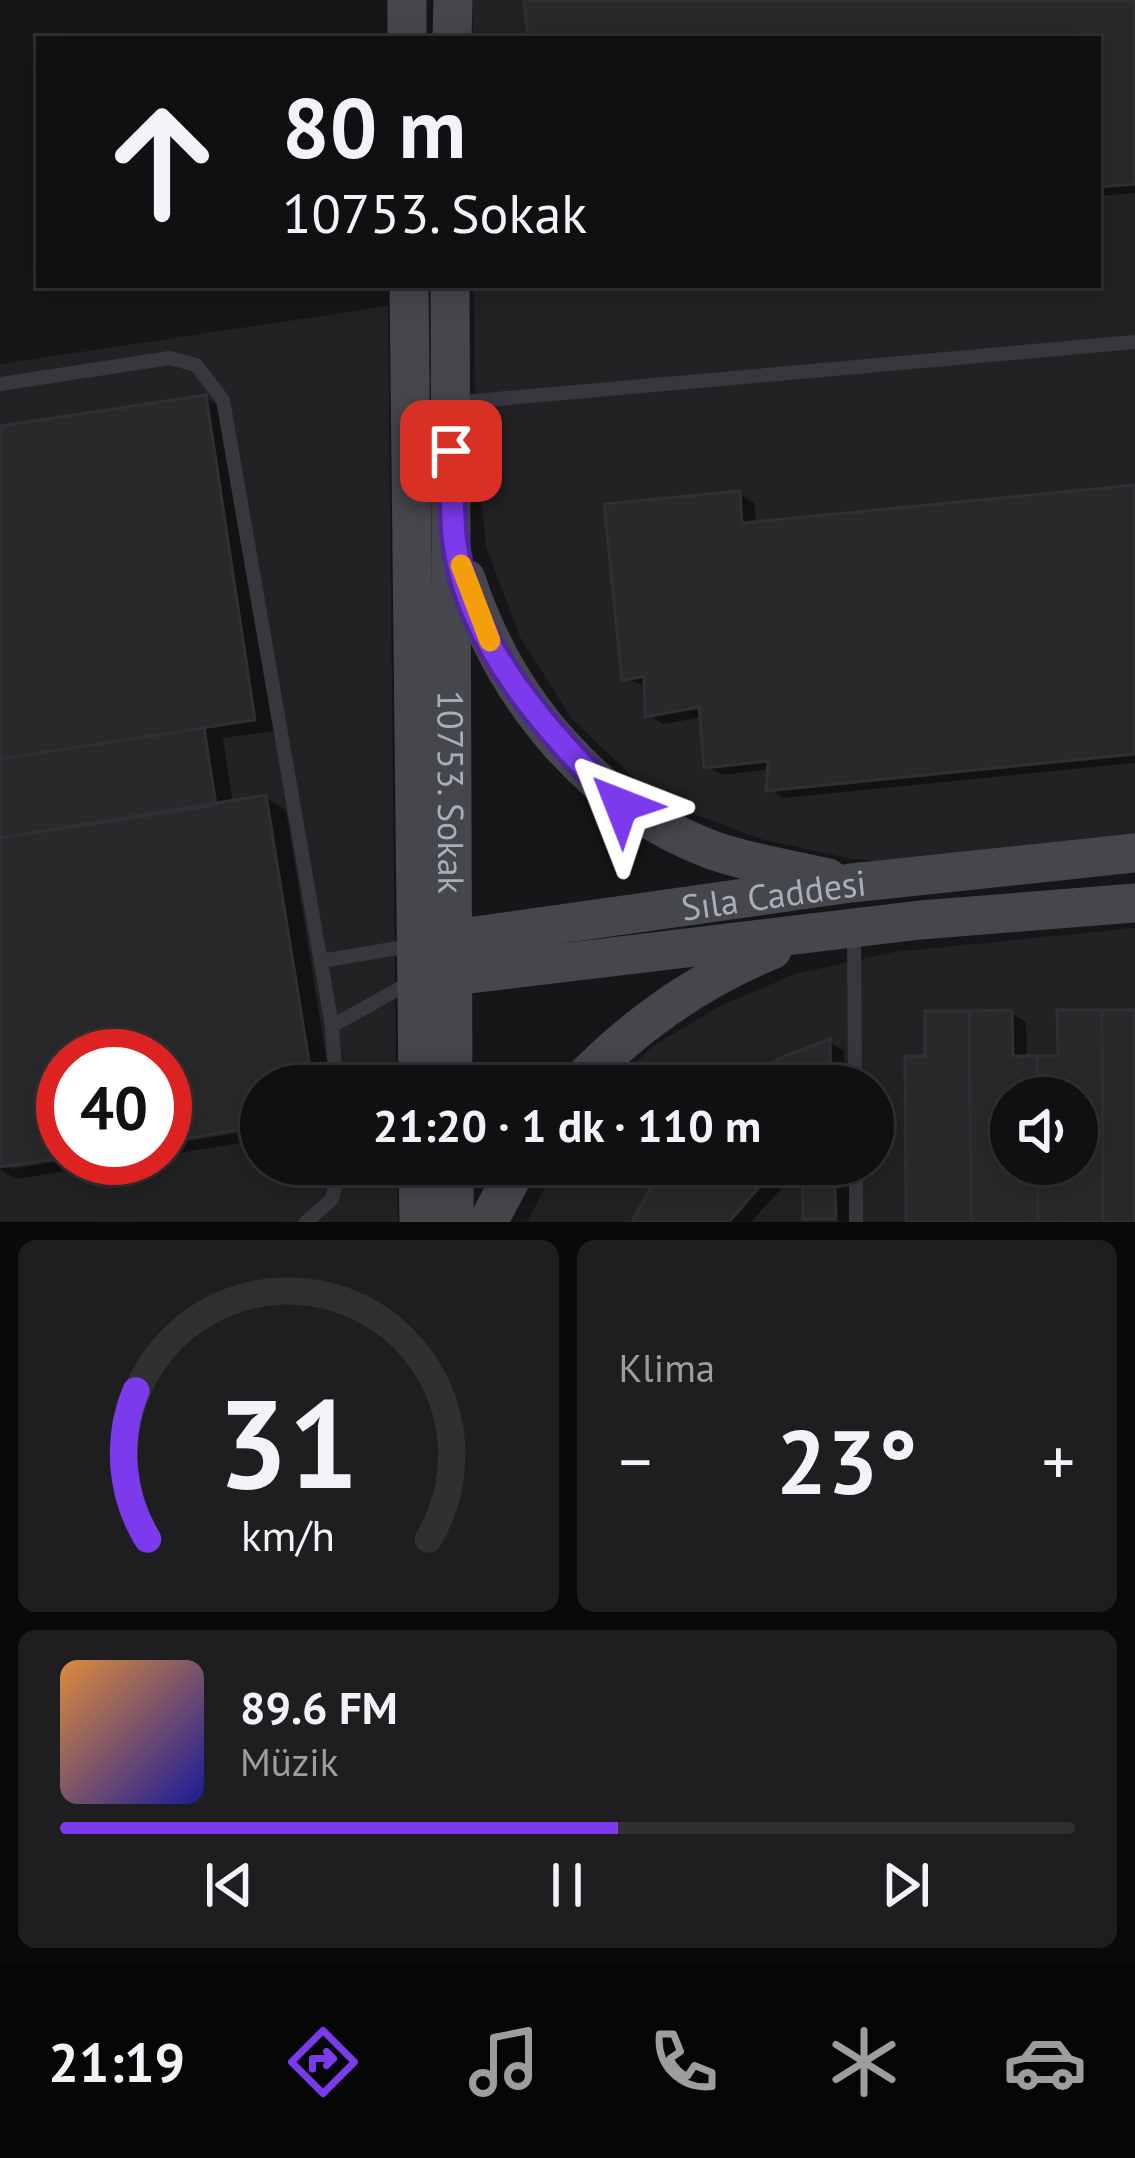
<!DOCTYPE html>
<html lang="tr">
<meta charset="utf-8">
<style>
:root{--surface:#101012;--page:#1e1e20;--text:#f1f3f6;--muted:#9c9d9f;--line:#303032;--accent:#7c3aed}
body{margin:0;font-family:"PT Sans",sans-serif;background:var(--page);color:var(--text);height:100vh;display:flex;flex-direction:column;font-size:45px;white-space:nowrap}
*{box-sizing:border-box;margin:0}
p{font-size:39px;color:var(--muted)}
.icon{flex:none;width:66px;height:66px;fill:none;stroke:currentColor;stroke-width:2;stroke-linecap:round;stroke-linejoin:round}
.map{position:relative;height:1222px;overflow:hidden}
.panel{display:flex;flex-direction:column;gap:18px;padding:18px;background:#09090a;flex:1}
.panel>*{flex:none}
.hud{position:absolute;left:36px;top:36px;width:1065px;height:252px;border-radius:0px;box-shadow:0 6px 30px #0003,0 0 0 3px var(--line);background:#101012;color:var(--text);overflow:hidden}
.fabs{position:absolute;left:990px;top:1077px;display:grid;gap:24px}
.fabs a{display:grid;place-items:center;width:108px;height:108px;border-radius:50%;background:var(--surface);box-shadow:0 6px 30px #0003,0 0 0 3px var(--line);font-size:60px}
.speed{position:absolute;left:36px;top:1029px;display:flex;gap:24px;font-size:60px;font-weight:700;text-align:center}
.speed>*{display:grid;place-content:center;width:156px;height:156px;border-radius:50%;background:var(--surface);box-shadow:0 6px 30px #0003,0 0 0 3px var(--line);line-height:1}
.speed .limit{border:18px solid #d22;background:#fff;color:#111}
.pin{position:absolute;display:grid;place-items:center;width:102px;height:102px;color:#fff;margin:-51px;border-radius:24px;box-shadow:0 6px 18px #0006}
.me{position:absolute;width:132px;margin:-66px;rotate:315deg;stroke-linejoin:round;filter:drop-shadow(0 0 9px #0008)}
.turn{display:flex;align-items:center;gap:42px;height:252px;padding:0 48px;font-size:54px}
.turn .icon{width:156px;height:156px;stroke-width:2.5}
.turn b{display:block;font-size:84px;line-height:102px}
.big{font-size:90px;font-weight:700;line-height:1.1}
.panel .card{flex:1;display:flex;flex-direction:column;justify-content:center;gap:18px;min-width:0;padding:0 42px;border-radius:18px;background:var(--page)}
.panel .dial{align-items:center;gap:0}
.dial svg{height:312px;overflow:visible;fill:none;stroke:var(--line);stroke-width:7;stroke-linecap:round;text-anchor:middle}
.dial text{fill:var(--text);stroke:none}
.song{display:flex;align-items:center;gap:36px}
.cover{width:144px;height:144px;border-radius:18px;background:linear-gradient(135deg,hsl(30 70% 55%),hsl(240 70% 35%))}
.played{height:12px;border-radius:6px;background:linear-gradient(90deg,var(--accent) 55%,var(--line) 55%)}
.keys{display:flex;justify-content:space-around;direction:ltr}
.heat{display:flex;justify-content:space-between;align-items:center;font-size:66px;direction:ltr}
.panel .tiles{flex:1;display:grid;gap:18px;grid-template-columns:1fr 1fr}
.card:last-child{grid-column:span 2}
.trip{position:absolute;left:240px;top:1065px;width:654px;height:120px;border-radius:60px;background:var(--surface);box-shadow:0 6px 30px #0003,0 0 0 3px var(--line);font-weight:700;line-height:120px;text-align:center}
.menu{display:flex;height:192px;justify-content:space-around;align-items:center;background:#060607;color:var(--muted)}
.menu .icon{width:84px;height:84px}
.menu .on{color:var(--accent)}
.menu b{font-size:54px;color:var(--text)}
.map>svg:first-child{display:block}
</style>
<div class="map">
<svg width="1135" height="1222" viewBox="0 0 1135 1222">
<rect width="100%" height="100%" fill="#161618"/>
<!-- built -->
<path fill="#222225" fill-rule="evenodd" d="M472,0H1135V835L885,861L852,859L761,839L676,807L638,782L572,719L520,637L486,547L475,433L474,285H1098V39H473Z
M388,306L396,1086H261V1164H397L398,1222H0V364ZM63,1056H165V1158H63Z
M1135,928V1222H527L557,1164H873V1086H612L653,1046L718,1007L795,974L894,952ZM1011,1098H1077V1164H1011Z"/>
<!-- shadow -->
<path fill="#0007" fill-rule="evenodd" d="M527,0H1135V193L1098,196V39H531Z
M205,398L226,410L275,731L223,738L233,805L266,798L286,810L331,1086H261V1123L165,1138V1056H63V1154L10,1163V1169L80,1158H148L16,1179L0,1170V429Z
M1135,488V763L784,798L769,789L770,769L722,775L707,766L703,717L663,724L648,715L647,686L625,679L739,494L754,503L756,524Z
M1011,1013L1026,1022L1027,1059H1061L1135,1013V1222H909L908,1059H928ZM1011,1098H1077V1164H1011Z
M829,1042L844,1051L845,1086H746Z
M261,1129V1140L165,1155V1145Z
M668,1164H804L751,1222H637Z
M805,1164H848L850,1222L806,1218Z"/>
<!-- building -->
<path fill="#29292c" stroke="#303034" stroke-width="3" d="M524,0H1135V184L1098,187V39H528Z
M206,395L255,720L0,759V426Z
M1135,485V754L766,791L768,761L704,768L699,707L645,717L644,676L622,681L604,504L740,491L742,523Z
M204,728L216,805L0,838V759Z
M266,795L313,1086H261V1126L165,1142V1056H63V1158L0,1167V838Z
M1012,1010L1013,1056H1037V1098H1011V1164H1038V1222H971L969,1011Z
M1057,1010H1102L1103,1222H1038V1164H1077V1098H1037V1056H1058Z
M1102,1010H1135V1222H1103Z
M925,1011H969L971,1222H906L905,1056H925Z
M830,1039L831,1086H738L782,1057Z
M664,1164H779L729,1222H632Z
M802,1164H834L836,1219H803Z"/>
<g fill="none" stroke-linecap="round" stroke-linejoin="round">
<!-- lane -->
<path stroke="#37383d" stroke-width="14" d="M0,384L170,358L196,365L223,400L332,1026L336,1086
M453,403L1135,342
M854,933L855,1086
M321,961L410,946
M332,1026L411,982
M856,1164V1222
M306,1222L332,1199L340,1164"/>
<!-- secondary -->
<g stroke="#45474d" stroke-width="39">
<path d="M407,0V39"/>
<path d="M452,39L453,0"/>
<path d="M409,285L418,1086"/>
<path id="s1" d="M450,285L453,1086"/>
<path d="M466,579C505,698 592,805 712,850C748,863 790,869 828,878"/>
<path id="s2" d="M426,943L851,883L1135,853"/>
<path d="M427,979L920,920L1135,903"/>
<path d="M576,1086C633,1026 696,981 772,950"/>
<path d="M418,1164L419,1222"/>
<path d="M454,1164V1222"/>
<path d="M488,1222L519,1164"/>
</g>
</g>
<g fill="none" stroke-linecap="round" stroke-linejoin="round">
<!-- route casing -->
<g stroke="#51269a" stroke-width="30">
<path id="route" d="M451,451C453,481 451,513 455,544C469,648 550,734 621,805"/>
</g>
<!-- route -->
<use href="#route" stroke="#7c3aed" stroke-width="21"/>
<!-- slow -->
<path stroke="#f59e0b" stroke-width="21" d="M461,565L490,641"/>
</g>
<g text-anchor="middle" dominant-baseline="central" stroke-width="12" stroke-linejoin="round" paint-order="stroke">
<!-- street labels -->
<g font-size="36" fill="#a8adb8" stroke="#111113">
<text stroke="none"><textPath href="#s1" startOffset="507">10753. Sokak</textPath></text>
<text stroke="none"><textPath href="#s2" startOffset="351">Sıla Caddesi</textPath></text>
</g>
</g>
</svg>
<div class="fabs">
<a><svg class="icon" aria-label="sound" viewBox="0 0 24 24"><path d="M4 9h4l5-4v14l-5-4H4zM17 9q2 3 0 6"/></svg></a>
</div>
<div class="speed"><div class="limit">40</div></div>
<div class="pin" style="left:451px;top:451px;background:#d93025"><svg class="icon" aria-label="arrive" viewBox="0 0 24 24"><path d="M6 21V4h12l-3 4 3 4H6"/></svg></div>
<svg class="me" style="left:621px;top:805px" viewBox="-20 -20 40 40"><path d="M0-17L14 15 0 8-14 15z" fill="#7c3aed" stroke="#fff" stroke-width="4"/></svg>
<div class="trip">21:20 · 1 dk · 110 m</div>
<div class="hud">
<div class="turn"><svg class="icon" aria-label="ahead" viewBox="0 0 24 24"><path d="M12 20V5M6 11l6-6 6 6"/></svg><div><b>80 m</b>10753. Sokak</div></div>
</div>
</div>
<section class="panel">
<div class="tiles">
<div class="card dial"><svg viewBox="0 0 100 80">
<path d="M14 69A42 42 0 1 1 86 69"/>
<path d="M14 69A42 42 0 0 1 11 31" stroke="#7c3aed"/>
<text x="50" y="56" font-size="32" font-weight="700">31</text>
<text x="50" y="72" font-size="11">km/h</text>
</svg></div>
<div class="card"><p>Klima</p>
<div class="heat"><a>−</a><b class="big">23°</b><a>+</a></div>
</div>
<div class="card">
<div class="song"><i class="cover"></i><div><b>89.6 FM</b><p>Müzik</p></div></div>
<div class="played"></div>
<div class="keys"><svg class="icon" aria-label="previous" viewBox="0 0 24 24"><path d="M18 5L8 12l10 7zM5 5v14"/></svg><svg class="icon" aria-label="pause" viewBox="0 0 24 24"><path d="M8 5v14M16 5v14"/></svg><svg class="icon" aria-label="next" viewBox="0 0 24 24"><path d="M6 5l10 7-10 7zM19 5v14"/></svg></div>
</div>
</div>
</section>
<nav class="menu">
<b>21:19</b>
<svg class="icon on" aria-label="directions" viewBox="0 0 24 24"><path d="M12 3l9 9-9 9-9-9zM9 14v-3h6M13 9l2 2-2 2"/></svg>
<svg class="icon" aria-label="music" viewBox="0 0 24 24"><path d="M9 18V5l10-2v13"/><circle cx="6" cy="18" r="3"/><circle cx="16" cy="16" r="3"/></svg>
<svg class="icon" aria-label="phone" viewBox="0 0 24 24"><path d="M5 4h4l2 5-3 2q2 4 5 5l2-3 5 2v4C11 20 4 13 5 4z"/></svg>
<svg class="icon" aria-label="climate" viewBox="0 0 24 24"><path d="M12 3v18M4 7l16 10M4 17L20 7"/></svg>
<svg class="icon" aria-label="car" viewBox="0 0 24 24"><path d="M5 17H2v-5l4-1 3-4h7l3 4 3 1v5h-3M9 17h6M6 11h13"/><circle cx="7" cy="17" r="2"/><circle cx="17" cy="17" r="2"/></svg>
</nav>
